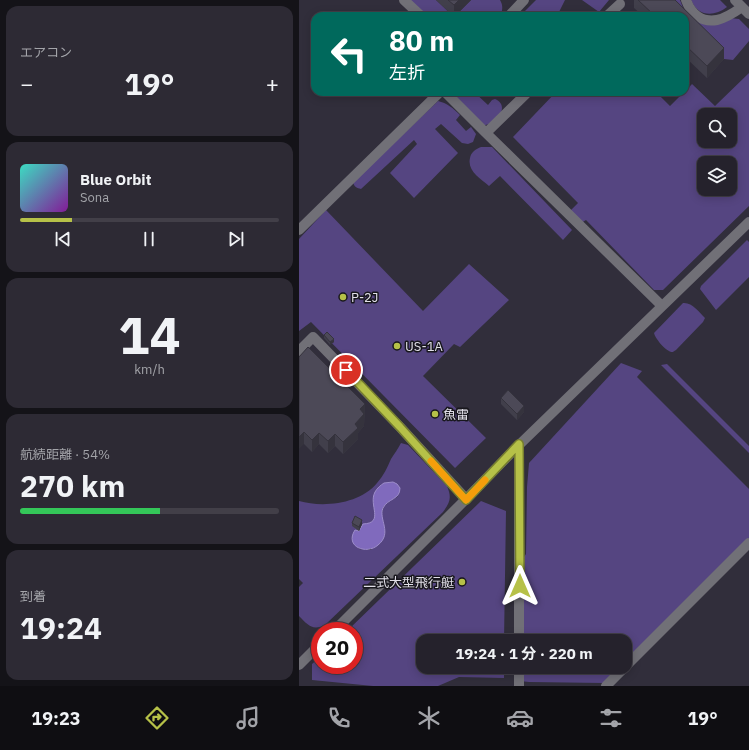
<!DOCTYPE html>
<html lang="ja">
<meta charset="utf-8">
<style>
:root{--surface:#25222c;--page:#2d2a34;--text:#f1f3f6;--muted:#a3a4a9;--line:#423f48;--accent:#b6c148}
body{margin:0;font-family:"IBM Plex Sans","Noto Sans JP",sans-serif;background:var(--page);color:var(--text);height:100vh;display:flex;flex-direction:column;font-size:15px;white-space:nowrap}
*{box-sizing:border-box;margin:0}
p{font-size:13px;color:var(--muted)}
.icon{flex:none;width:22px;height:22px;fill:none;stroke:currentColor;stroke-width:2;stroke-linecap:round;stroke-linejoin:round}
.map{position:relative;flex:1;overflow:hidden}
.details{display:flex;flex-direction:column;gap:6px;padding:6px;background:#141318;width:299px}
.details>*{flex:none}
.banner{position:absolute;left:12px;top:12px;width:378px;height:84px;border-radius:12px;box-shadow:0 2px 10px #0003,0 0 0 1px var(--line);background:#00695c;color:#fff;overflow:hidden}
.controls{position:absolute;left:398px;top:108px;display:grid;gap:8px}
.controls a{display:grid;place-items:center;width:40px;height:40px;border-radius:8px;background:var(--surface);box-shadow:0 2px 10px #0003,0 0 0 1px var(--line);font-size:20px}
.speed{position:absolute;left:12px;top:622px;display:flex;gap:8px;font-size:20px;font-weight:700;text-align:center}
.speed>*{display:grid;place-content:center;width:52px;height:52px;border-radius:50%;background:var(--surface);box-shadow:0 2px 10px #0003,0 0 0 1px var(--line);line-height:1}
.speed .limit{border:6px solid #d22;background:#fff;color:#111}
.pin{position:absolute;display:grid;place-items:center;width:34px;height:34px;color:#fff;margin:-17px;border:2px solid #fff;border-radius:50%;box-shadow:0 1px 4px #0007}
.me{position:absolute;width:44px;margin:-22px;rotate:0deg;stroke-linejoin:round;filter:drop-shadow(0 0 3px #0008)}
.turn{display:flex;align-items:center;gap:14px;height:84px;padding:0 12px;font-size:18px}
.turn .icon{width:52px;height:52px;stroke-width:2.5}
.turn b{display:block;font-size:28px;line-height:34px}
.big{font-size:30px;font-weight:700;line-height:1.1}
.details .widget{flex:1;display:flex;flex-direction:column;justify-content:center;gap:6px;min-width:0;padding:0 14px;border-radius:12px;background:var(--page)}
.details .dial{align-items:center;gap:0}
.dial b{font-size:52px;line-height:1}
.song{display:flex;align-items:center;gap:12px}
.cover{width:48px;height:48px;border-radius:6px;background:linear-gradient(135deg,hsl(170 70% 55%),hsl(290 70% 35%))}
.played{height:4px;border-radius:2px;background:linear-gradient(90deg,var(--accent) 20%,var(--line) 20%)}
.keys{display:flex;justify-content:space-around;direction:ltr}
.heat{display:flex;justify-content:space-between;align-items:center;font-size:22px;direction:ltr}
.charge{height:6px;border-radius:3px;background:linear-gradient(90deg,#34c759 54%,var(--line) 0)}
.trip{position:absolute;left:117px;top:634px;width:216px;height:40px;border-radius:12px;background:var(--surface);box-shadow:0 2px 10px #0003,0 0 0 1px var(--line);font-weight:700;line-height:40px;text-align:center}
.menu{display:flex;height:64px;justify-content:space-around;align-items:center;background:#0f0e12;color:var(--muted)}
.menu .icon{width:28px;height:28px}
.menu .active{color:var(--accent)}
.menu b{font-size:18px;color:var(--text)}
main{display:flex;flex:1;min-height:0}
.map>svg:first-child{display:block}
</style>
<main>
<section class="details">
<div class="widget"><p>エアコン</p>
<div class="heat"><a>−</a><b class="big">19°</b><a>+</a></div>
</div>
<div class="widget">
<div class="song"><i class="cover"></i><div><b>Blue Orbit</b><p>Sona</p></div></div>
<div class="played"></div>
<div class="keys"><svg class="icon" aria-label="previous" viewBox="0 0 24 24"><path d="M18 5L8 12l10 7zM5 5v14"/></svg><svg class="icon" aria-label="pause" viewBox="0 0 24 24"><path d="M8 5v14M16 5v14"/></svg><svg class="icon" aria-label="next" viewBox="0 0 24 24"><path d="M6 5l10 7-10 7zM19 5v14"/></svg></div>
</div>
<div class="widget dial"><b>14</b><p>km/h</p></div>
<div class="widget"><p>航続距離 · 54%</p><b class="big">270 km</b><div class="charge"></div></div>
<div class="widget"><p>到着</p><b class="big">19:24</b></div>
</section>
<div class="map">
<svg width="450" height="686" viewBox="0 0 450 686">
<rect width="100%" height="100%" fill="#312e3b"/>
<!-- green -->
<path fill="#554581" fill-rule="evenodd" d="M111,0H137L154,16H127Z
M172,0H201C204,5 204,10 201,16H156Z
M237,0H266L258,16H221Z
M283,0H310L300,12Z
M363,0H381L386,13L440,19L450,29V41L434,60L425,59L386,16Z
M392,0H421L428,7C415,17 399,17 392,0Z
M450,73V206L364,290H355L287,220L282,223L270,212L279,203L214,137L257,92H357L371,106L385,92H386L393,84L416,106ZM405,115H431V141H405ZM405,163H431V189H405Z
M154,92H175L189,105L193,100L196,99C212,106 197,124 185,125L156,96Z
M139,101C148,103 154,108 161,115L157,120L167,131L172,127L177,134L174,142L169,144L163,143L142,124L136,129L159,153L115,198L91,173L118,144L115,140L62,189C58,188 55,187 54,182Z
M182,147H193L273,230L264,240L201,176L190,186C181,178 168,171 171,158C172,152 177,149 182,147Z
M27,210L124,311L170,264L210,300L161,347L155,344L124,376L187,438L156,468L12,322L0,331V239Z
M448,240L450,242V277L417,310L401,289L402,286Z
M384,303C393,302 400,312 406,318L404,322L377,350C374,352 373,353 370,351C365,349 356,338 355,333Z
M322,363L343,371L338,377L450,489V538L415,575L326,663V641H222L223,571L225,557L227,554L228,487L230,463Z
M368,364L450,446V453L362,365Z
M102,443L109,445L148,486C153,498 151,502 144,512L27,624C14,632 9,625 0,616V587L4,583L0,579V501C24,508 61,504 78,483C85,475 88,468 92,459C95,454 99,449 102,443ZM101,491L98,497L90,501L85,506L72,550L60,549L56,530L60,531C62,529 63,527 65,525C72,521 77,525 76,513Z
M182,501L207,511L205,641H124V667H205V678L160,677L139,686H74L13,680V664L21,657V665H55V631H48Z
M221,667H321L305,683L230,682L221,681Z"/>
<!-- water -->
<path fill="#806abd" stroke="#9d8dca" d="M94,482L98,484L101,488C101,500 89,498 84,508C79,519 94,533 79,545C68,555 45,547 56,530L60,531L64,524C86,523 69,505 76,492C78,488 82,485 85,483Z"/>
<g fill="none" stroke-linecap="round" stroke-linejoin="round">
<!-- minor -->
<path stroke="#717077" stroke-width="10" d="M105,0L122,16
M387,0C392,14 403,23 418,20C427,18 436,12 443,7
M436,0L450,14
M210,16L225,0
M308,16L321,4
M146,92L187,133L229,92
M187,133L363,306
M0,230L141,92
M0,351L14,337L101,427L167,499
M220,445V641
M35,631L167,499L220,445L450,222
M0,665L21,644
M326,667L450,543
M220,686V667
M307,686L326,667"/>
</g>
<!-- wall -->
<path fill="#413f4b" d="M137,0H172L156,16H154Z
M335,0H376L425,59L408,78L386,57V16H344L335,8Z
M25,335L35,342L31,345L25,338Z
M0,357L66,404L65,426L59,433V439L44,454L36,446L29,453L20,444L13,452L5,444Z
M202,398L225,412L218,420L202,404Z
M53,523L63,524L60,531L53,526Z"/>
<!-- shaded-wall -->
<path fill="#35333d" d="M160,0H172L156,16H155V5Z
M425,48V59L408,78V66Z
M35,339V342L31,345V342Z
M66,404L65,426L59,433V439L44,454V442L56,424L61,409Z
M225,406V412L218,420V414Z
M5,432V444L0,449V437Z
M20,433V444L13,452V440Z
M36,434V446L29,453V441Z
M63,520V524L60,531V527Z"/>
<!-- building -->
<path fill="#4c4957" stroke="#35333d" d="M149,0H160L155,5Z
M339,0H376L425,48L408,66L386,45V16H356Z
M28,332L35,339L31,342L25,335Z
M9,347L66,404L61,409L65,414L56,424L59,428L44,442L36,434L29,441L20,433L13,440L5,432L0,437V357Z
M209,390L225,406L218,414L202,398Z
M56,516L63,520L60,527L53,523Z"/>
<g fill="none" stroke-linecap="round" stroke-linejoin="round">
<!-- route casing -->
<g stroke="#767d2f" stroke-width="10">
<path id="route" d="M47,370L101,427L167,500L220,444L221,586"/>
</g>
<!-- route -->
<use href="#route" stroke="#b6c148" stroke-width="7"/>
<!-- slow -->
<path stroke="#f59e0b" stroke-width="7" d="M132,461L167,500L186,480"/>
</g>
<!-- markers -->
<g fill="#b6c148" stroke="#18171d" stroke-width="1.5">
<circle cx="44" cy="297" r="4"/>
<circle cx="98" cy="346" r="4"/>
<circle cx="136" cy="414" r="4"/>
<circle cx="163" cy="582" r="4"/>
</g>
<g text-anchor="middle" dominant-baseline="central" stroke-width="3" stroke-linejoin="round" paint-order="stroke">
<!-- poi labels -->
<g font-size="13" fill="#e1dfe8" stroke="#18171d" text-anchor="start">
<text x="52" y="297">P-2J</text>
<text x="106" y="346">US-1A</text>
<text x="144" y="414">魚雷</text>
<text x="155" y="582" text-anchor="end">二式大型飛行艇</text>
</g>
</g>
</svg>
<div class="controls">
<a><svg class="icon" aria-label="search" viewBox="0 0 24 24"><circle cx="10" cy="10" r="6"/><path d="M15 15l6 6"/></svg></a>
<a><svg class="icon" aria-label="layers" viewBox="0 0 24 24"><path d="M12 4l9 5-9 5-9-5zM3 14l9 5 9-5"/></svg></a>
</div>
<div class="speed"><div class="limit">20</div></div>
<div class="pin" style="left:47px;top:370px;background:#d93025"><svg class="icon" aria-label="arrive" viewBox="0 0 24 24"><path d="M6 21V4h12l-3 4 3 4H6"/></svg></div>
<svg class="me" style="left:221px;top:586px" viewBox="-20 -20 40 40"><path d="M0-17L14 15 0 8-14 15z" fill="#b6c148" stroke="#fff" stroke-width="4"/></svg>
<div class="trip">19:24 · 1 分 · 220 m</div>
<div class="banner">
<div class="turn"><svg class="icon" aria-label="left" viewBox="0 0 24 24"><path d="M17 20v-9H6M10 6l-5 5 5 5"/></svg><div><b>80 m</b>左折</div></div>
</div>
</div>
</main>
<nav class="menu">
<b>19:23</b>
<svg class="icon active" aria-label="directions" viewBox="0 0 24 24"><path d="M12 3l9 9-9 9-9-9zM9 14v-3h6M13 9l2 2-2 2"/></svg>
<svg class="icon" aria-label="music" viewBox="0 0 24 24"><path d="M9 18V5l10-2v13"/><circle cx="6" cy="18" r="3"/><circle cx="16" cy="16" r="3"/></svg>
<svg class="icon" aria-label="phone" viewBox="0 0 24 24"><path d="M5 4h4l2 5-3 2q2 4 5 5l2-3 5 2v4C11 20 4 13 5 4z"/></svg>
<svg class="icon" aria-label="climate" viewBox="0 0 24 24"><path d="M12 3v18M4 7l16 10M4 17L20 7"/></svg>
<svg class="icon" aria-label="car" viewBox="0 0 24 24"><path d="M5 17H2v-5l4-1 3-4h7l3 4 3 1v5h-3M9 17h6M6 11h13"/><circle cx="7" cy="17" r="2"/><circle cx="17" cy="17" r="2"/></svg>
<svg class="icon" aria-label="filters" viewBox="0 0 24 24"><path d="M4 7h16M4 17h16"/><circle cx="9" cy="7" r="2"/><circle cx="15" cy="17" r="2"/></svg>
<b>19°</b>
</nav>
